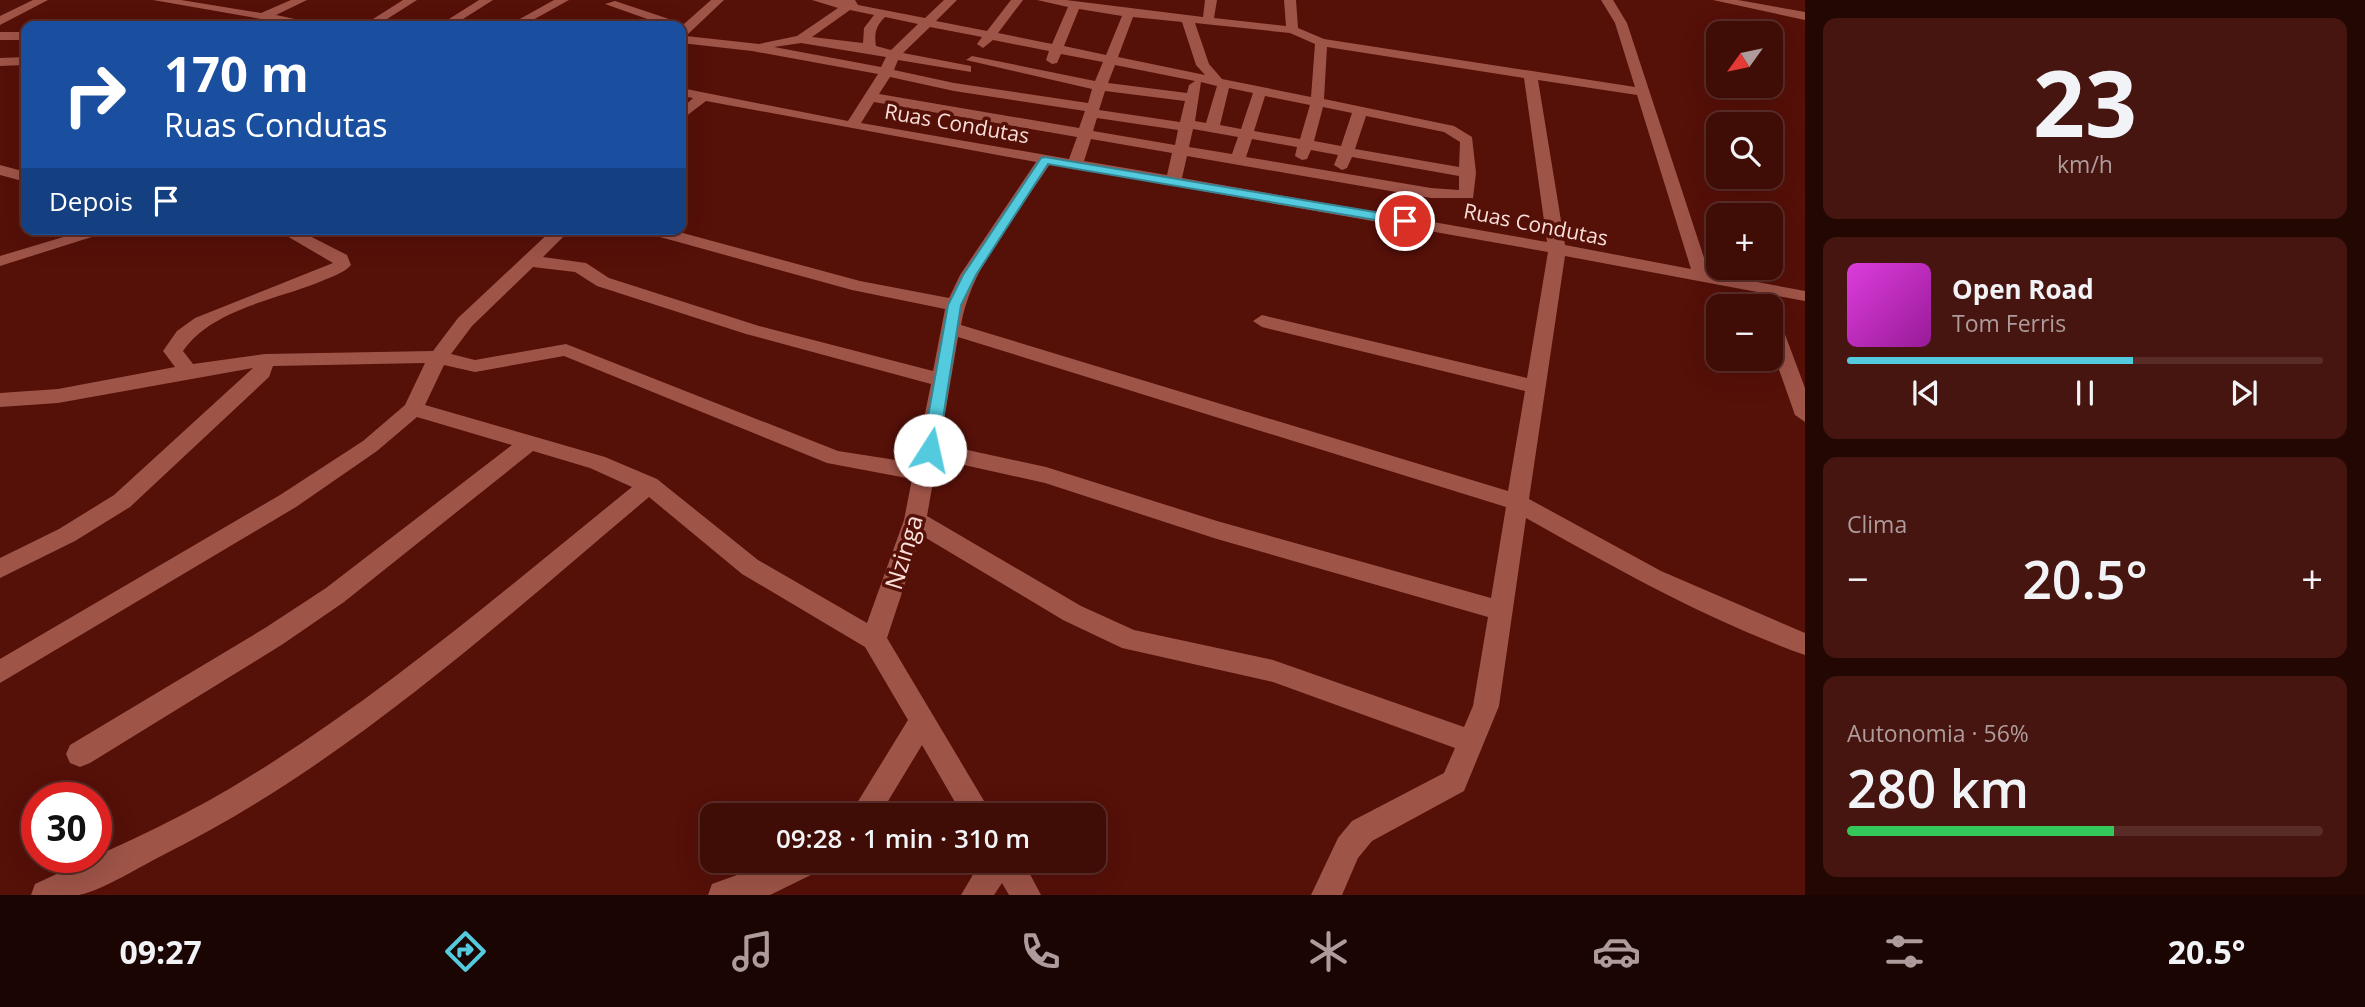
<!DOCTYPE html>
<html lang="pt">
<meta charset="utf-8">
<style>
:root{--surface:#400c06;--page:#471510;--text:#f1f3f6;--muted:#ae9b9b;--line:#592c28;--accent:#54cade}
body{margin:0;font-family:"Open Sans",sans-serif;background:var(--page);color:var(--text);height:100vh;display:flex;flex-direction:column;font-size:26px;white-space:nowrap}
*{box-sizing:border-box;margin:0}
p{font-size:23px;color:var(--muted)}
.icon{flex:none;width:38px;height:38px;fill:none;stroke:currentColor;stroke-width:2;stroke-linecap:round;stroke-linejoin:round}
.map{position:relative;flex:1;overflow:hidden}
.sheet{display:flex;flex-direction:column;gap:18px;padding:18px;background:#230703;width:560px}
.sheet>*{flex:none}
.guide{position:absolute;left:21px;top:21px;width:665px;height:214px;border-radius:14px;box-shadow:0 7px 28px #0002,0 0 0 2px var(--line);background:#1a4fa0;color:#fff;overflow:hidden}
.needle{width:46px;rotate:237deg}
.controls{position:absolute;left:1706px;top:21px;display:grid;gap:14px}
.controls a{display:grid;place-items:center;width:77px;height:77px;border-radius:14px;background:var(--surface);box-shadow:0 7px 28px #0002,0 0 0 2px var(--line);font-size:35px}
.speed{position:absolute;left:21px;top:782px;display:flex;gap:14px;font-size:35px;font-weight:700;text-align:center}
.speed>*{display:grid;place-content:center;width:91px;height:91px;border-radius:50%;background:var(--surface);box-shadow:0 7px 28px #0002,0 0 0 2px var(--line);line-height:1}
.speed .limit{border:10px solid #d22;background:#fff;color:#111}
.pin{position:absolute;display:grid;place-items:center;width:60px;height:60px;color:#fff;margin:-30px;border:4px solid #fff;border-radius:50%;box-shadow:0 2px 7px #0007}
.me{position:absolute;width:77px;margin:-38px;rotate:10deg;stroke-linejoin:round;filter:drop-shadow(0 0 5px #0008)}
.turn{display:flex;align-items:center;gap:24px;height:147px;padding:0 28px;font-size:32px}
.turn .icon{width:91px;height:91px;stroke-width:2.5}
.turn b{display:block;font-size:49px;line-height:60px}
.then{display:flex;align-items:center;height:66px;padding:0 28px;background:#0003;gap:14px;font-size:26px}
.big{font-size:52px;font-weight:600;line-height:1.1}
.sheet .widget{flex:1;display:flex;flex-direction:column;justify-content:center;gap:10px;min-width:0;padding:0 24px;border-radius:14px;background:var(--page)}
.sheet .dial{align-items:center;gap:0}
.dial b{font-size:91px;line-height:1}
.song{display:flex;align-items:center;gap:21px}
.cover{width:84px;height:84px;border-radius:10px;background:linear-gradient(135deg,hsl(300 70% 55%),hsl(300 70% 35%))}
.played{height:7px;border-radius:4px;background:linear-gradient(90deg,var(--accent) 60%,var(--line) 60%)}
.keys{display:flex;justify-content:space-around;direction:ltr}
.heat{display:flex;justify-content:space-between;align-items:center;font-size:38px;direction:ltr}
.charge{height:10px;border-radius:5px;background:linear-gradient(90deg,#34c759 56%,var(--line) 0)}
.trip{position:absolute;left:700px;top:803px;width:406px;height:70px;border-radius:14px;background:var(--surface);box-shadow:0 7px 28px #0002,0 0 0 2px var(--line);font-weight:600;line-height:70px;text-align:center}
.dock{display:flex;height:112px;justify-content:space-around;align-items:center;background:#1a0502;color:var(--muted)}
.dock .icon{width:49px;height:49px}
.dock .on{color:var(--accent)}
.dock b{font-size:32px;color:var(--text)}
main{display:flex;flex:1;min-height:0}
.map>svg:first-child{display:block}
</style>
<main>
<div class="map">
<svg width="1805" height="895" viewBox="0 0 1805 895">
<rect width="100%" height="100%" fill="#551008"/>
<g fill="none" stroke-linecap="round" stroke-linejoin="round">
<!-- minor -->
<path fill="#9f5448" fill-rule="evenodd" d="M33,0H48L0,25V16Z
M153,0H181L261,13L291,0H307L276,15L328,26H301Z
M403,0H417L376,26H362Z
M479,0H493L452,26H438Z
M554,0H569L522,26H507Z
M711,0H724L686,36L759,44L797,36L838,8L812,0H855L858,5L925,18L944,0H957L936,21L987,31L1011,0H1023L998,33L1052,44L1068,7L1037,0H1066L1203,17L1205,0H1217L1214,18L1286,26L1284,0H1296L1298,28L1324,39L1635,87L1615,23L1601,0H1613L1627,23L1709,273L1805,291V301L1565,256L1529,499L1661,571L1805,633V655C1707,620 1617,569 1526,518L1499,706L1464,791L1372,841L1358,858L1342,895H1311L1338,838L1352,821L1444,773L1455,748L1273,682L1122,648L1063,620L921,535L887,638L993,816H963L922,745L879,816H849L908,720L865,647L742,574L649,497C496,626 345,764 165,854C143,865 101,891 79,895C64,895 46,895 31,895L35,884C100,854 166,826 229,789C374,703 502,592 632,487L590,468L533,451L344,602L283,644L90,763L80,767L70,763L66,754L70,745L265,628L326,588L512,445L417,417L377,451L296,507L0,683V659L280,495L363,441L405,405L425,363L273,366L269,377L130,507L75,541L0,578V558L59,529L114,495L253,368L58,403L0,407V393L58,389L175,367L163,351L177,331L195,318L333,263L275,229H296L347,255L351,265C343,274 328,278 317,283C274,300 211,310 183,351L193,364L265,354L433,351L458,318L553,229H571L543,257L586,263L609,278L759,326L933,371L945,309L852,290L642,232L640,229H668L860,281L949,298L960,275L1036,162L706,101L681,120V109L693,98L681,96V88L848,121L878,74L752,51L681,43V26H667L605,4L615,1L684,24ZM1079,9L1122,16L1106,55L1064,46ZM850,10L874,15L864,28L863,43L812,37ZM885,17L918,24L891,50L876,46C874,33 876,26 885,17ZM1133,17L1182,22L1196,65L1205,75L1118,57ZM1195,23L1290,33L1315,44L1311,97L1222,79L1209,64ZM930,27L982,37L977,44L983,48L993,40L1049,51L1046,60L1052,64L1057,63L1061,54L1103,62L1095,81L972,56L966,60L1092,89L1088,103L954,83L894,70L898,60L971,72V66L903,53ZM801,43L886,57L881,67L774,47ZM1327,47L1524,78L1547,242L1182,178L1187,156L1431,198H1473L1476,173L1472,137L1454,126L1324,99ZM1115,65L1195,81L1189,85L1187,93L1108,83ZM890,77L954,91L1085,111L1079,128L879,94ZM1538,80L1637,95L1691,269L1565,245ZM1201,82L1217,86L1206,123L1195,121ZM1229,88L1253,93L1241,129L1220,125ZM1105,91L1185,101L1180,122L1099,110ZM1265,96L1310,105L1300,139L1254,131ZM874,102L1077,137L1069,159L861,123ZM1323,107L1352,113L1341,146L1314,141ZM1366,116L1444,132L1460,142L1459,167L1355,149ZM1097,118L1178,130L1175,145L1093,131ZM1193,129L1238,137L1232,154L1189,147ZM1091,139L1172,153L1167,175L1084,161ZM1252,139L1297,147L1295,156L1302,160L1307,159L1311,150L1338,155L1334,165L1342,170L1347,168L1352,157L1459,176V190L1431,188L1246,157ZM1050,164L1548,252L1527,378L1262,315L1253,321L1262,327L1525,391L1508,491L961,325C971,266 1018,213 1050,164ZM533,267L575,272L597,286L746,334L931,384L915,463L838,451L566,344L475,360L451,354L472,326ZM958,337L1506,507L1491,598L1217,521L1046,467L940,444ZM564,356L827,463L912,479L904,520L867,623L758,560L657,479L605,457L425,405L444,365L475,372ZM937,459L1045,483L1217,539L1488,617L1473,706L1464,727L1273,660L1134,630L1081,606L927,516Z
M1713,0H1738L1805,12V20Z
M0,32H26V40H0Z
M26,57V65L0,66V58Z
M0,165L26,172V182L0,175Z
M90,229H117L0,266V256Z
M1771,315L1780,321L1805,388V422L1795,415L1771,347Z
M776,861H824L819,871L770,895H708L712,884Z
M981,861H1023L1041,895H1009L1002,883L994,895H961Z"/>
</g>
<!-- route -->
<path fill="#54cade" stroke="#378390" stroke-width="2" d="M1045,157L1405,217L1411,221L1405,225L1048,164L976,275L961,305L938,450L930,456L924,454L922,450L948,305L963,275L1041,158Z"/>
<g text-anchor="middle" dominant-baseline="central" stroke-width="7" stroke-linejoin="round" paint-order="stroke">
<!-- far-street labels -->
<g font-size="21" fill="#fadfda" stroke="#551008">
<text transform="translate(957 123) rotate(10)">Ruas Condutas</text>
<text transform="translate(1536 224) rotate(11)">Ruas Condutas</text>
</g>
<!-- street labels -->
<g font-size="24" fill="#fadfda" stroke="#551008">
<text transform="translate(903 552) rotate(-73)">Nzinga</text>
</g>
</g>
</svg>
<div class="controls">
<a><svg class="needle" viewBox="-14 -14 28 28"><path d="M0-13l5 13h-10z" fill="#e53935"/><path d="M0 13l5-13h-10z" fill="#ae9b9b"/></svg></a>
<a><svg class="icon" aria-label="search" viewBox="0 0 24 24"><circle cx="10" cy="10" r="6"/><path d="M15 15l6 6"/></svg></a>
<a>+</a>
<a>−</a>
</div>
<div class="speed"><div class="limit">30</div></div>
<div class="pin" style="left:1405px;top:221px;background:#d93025"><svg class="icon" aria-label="arrive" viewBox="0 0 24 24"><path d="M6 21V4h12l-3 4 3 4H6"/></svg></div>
<svg class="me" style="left:930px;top:450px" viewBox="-20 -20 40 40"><circle r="19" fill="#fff"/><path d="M0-13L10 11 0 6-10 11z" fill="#54cade"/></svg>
<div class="trip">09:28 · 1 min · 310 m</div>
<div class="guide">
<div class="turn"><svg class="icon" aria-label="right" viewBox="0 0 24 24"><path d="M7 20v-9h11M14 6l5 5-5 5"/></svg><div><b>170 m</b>Ruas Condutas</div></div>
<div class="then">Depois<svg class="icon" aria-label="arrive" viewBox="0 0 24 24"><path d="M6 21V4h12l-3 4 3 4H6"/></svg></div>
</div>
</div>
<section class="sheet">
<div class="widget dial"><b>23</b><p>km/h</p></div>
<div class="widget">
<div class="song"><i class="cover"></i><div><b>Open Road</b><p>Tom Ferris</p></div></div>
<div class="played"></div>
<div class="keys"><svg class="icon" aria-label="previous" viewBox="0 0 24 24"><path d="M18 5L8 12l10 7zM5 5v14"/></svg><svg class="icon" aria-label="pause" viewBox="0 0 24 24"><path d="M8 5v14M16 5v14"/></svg><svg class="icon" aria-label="next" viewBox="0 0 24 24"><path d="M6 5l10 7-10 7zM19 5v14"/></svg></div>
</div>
<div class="widget"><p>Clima</p>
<div class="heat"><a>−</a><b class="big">20.5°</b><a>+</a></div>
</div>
<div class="widget"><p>Autonomia · 56%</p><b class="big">280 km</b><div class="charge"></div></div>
</section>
</main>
<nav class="dock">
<b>09:27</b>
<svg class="icon on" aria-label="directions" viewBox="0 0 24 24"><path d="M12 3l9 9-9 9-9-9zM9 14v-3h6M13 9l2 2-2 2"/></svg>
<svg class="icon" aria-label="music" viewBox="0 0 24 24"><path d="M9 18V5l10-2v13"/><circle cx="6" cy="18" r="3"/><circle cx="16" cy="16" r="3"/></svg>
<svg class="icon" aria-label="phone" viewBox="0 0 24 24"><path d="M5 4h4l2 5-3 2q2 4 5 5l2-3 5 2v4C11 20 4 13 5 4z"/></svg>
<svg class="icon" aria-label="climate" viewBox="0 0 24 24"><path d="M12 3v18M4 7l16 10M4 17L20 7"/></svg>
<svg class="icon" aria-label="car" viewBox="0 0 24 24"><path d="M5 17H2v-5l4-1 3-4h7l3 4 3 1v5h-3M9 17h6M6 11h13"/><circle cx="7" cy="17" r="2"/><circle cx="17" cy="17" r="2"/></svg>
<svg class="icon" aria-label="filters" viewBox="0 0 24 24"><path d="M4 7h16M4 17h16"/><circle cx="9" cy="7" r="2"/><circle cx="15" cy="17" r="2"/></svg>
<b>20.5°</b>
</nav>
